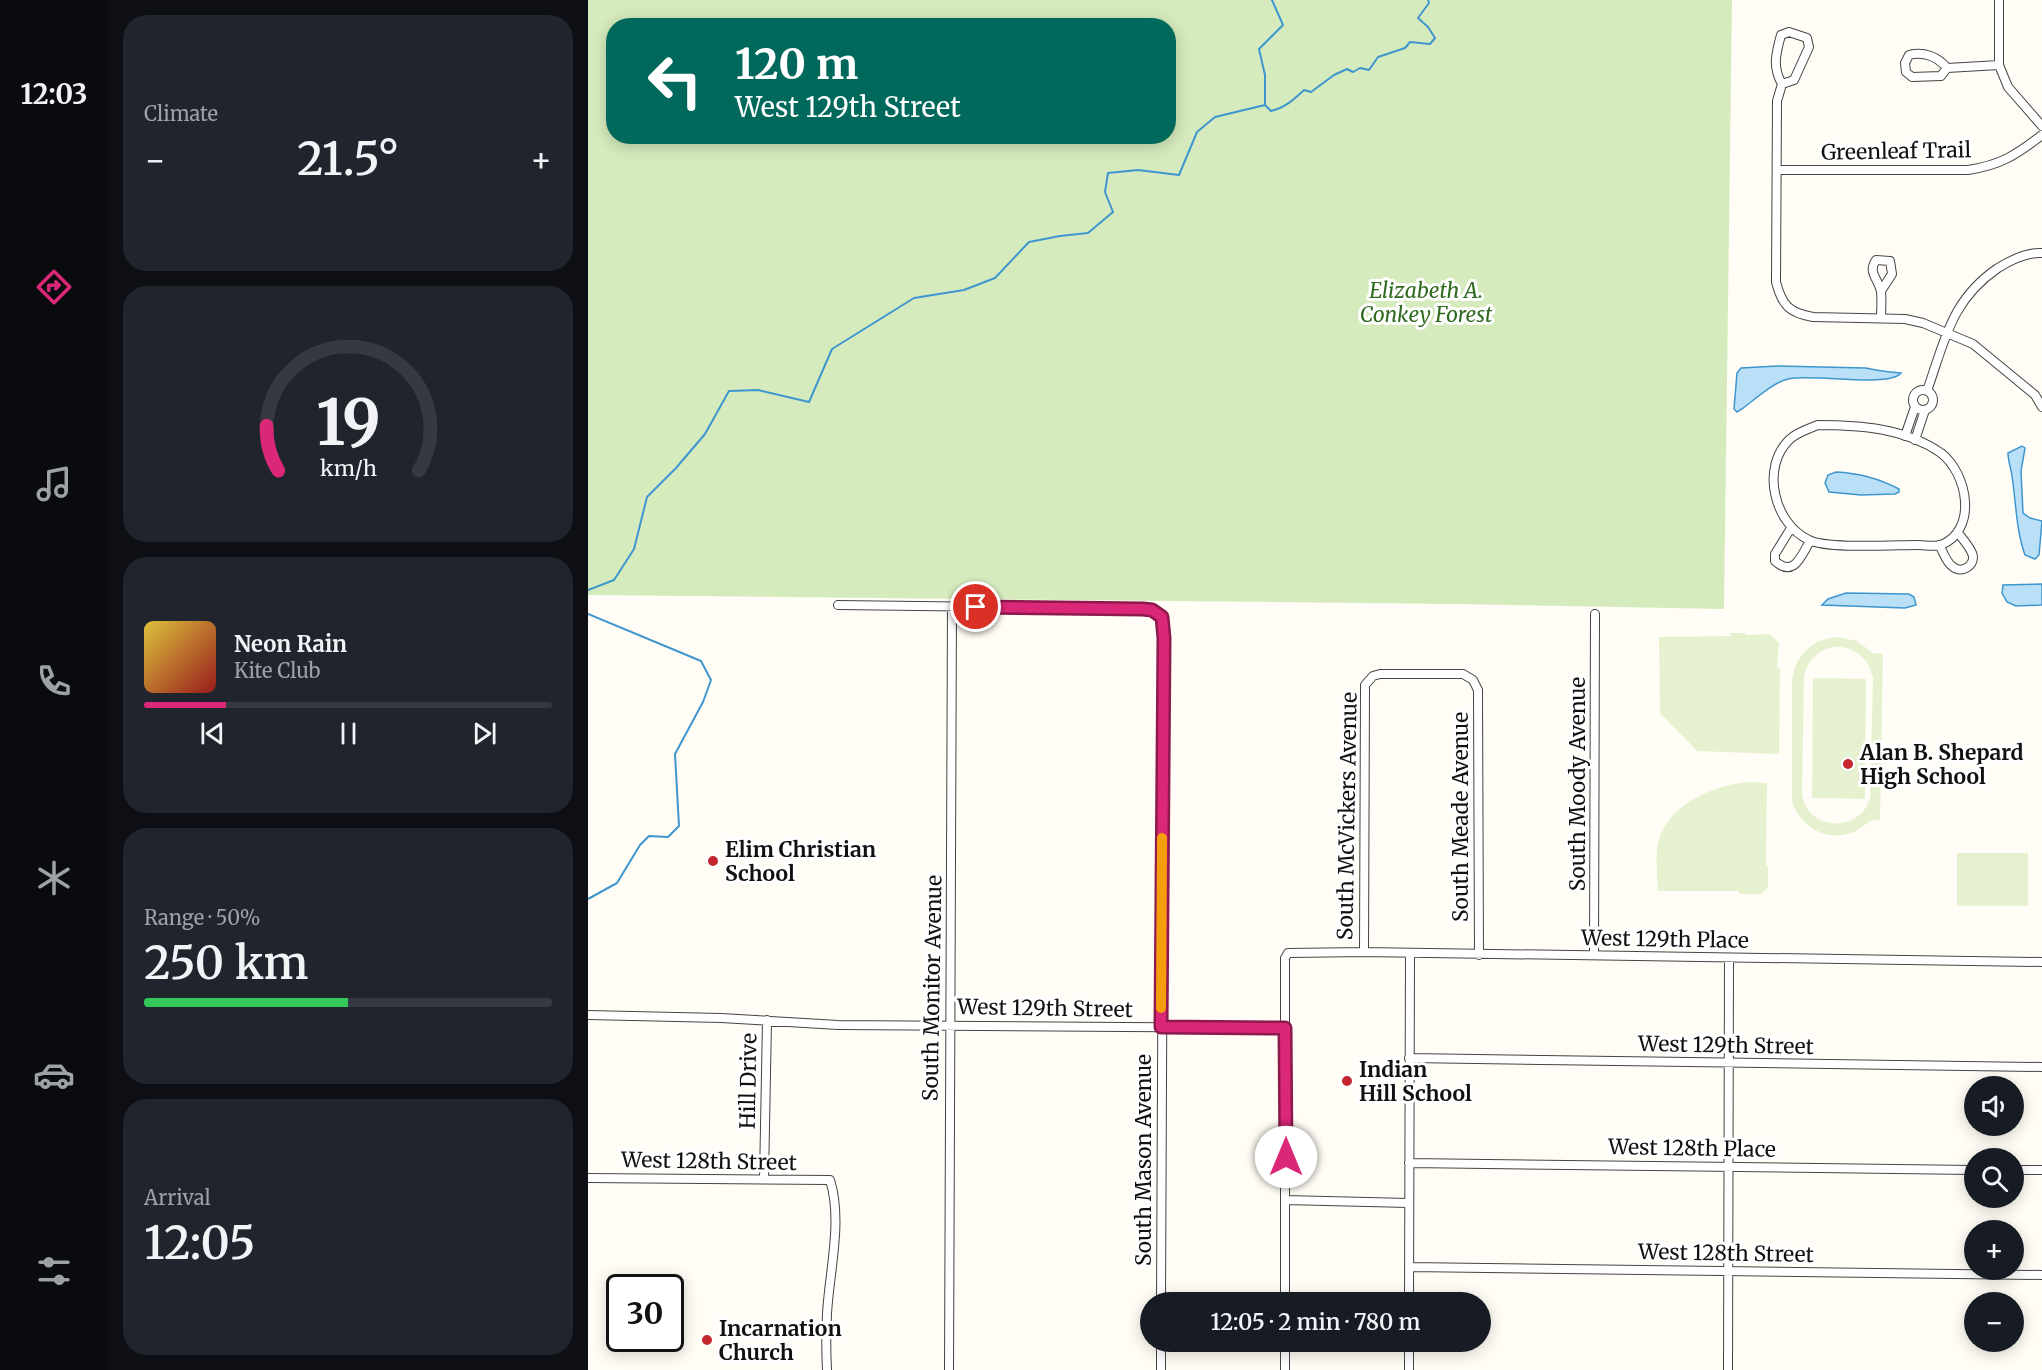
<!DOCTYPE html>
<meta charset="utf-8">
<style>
:root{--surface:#171b24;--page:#20242c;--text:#f1f3f6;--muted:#9ea1a6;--line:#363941;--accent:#db2777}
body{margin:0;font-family:Merriweather,serif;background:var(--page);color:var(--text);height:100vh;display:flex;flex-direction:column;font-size:22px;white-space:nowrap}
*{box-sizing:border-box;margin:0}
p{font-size:20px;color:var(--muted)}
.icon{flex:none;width:33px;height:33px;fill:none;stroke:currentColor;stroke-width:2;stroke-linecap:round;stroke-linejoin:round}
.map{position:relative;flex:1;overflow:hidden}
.details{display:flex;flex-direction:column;gap:15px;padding:15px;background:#0d0f14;width:480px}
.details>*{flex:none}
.top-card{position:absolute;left:18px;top:18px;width:570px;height:126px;border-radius:24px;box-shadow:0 3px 15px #0003;background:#00695c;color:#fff;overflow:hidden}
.buttons{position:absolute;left:1376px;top:1076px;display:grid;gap:12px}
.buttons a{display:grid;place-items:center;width:60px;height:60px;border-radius:50%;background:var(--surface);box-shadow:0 3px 15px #0003;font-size:30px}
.speed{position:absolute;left:18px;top:1274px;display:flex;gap:12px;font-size:30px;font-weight:700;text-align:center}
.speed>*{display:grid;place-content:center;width:78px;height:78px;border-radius:50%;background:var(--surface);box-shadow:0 3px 15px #0003;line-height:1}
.speed .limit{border:3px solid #111;border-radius:9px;background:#fff;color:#111}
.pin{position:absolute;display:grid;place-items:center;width:51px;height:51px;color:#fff;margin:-26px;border:3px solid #fff;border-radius:50%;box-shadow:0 2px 6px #0007}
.me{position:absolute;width:66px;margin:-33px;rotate:0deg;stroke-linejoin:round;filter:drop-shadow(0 0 4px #0008)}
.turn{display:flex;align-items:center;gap:21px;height:126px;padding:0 30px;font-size:27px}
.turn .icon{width:78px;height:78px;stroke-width:2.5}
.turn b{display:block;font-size:42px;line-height:51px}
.big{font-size:45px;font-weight:600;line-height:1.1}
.details .widget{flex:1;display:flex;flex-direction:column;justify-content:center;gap:9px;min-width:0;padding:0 21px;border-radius:24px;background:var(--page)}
.details .dial{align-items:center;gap:0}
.dial svg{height:156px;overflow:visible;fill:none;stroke:var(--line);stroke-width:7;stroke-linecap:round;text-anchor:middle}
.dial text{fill:var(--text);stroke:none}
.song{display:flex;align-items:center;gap:18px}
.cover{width:72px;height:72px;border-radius:9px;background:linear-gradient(135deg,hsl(50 70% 55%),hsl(0 70% 35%))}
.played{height:6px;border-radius:3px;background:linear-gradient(90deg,var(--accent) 20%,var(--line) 20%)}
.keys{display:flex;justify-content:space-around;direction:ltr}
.heat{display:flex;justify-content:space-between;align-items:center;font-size:33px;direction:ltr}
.charge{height:9px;border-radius:4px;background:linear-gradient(90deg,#34c759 50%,var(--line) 0)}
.trip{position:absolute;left:552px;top:1292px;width:351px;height:60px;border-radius:30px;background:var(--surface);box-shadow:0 3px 15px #0003;font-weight:600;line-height:60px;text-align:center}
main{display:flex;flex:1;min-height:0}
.menu{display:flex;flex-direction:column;width:108px;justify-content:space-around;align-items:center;background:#090b0e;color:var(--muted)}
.menu .icon{width:42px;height:42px}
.menu .selected{color:var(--accent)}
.menu b{font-size:27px;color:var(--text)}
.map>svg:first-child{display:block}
</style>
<main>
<nav class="menu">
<b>12:03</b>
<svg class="icon selected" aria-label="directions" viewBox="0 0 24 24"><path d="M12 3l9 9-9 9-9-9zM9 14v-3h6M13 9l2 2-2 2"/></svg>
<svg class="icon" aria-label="music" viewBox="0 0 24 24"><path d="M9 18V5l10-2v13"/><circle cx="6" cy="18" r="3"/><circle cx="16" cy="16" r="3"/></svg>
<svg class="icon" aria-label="phone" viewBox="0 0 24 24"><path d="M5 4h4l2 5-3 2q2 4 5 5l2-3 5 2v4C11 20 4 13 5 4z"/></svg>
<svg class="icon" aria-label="climate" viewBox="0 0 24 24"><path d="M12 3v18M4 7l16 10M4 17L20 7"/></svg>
<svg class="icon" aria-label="car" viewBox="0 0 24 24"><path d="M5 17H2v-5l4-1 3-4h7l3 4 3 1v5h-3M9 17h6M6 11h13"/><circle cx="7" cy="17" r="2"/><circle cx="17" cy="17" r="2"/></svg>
<svg class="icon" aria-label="filters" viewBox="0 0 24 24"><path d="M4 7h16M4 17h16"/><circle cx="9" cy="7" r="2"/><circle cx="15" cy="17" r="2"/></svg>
</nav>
<section class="details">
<div class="widget"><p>Climate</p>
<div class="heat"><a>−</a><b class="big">21.5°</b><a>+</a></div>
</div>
<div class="widget dial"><svg viewBox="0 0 100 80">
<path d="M14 69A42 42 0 1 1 86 69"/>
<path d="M14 69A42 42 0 0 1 8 46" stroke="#db2777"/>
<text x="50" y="56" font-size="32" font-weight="700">19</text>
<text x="50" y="72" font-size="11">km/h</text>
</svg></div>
<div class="widget">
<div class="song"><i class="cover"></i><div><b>Neon Rain</b><p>Kite Club</p></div></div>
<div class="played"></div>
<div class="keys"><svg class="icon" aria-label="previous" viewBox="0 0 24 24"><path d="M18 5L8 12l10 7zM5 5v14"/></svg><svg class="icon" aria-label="pause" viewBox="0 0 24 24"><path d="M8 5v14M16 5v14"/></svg><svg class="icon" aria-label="next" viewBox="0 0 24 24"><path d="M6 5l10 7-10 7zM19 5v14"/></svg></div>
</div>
<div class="widget"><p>Range · 50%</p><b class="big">250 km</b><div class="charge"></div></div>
<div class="widget"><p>Arrival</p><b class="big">12:05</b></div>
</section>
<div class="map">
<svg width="1454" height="1370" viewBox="0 0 1454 1370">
<rect width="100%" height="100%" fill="#fffdf5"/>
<!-- park -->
<path fill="#d5ebbd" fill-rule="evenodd" d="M0,0H1144L1136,609L865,604L0,595ZM26,26H580V136H26Z"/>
<!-- pitch -->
<path fill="#e6f2cf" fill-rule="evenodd" d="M1142,633H1157L1158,635L1182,634L1191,643L1189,668L1192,669L1191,754L1109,751L1072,713L1071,637L1142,636Z
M1250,637L1269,641L1285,653L1295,654L1292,820C1277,820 1277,828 1263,833C1237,842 1212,826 1204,801V681C1207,655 1224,639 1250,637ZM1244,647C1265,645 1282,658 1285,679L1282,798C1272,834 1218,831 1214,793L1216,676C1220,660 1228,652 1244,647Z
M1225,678L1278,679L1277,799L1224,798Z
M1161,782L1179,783L1178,865L1180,867V888L1173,894H1151V891H1070C1069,874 1067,855 1071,839C1082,803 1127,785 1161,782Z
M1369,853H1440V906H1369Z"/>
<!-- water -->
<path fill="#b9e0f7" stroke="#3f96cf" stroke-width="1.5" d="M1189,366L1278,368C1289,371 1302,372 1313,373C1301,388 1223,373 1200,379C1186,382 1166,400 1154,409L1149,412L1146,409L1149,373L1153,368Z
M1434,446L1437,448L1433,471L1435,513L1442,518L1454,521L1451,555L1447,559L1437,555C1428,530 1428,502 1424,476C1423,468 1420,461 1420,453Z
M1248,472C1270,473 1292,479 1311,489V492L1307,494L1273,495L1241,492L1237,483L1240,475Z
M1454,584V605L1428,606L1419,602L1414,593L1415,585Z
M1258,593L1321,594L1326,597L1328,605L1317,608L1234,605L1240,599Z"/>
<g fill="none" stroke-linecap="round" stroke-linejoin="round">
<!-- stream -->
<path stroke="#3f96cf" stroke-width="2" d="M677,105L683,111C697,108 706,99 716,90L723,92L746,75L759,69L765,72L772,68L781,70L790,57L817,48L822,42L842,44L847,38L840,27L830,18L841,3L840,0
M0,590L26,580L46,549L59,497L88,468L117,434L141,391L170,390L221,402L244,349L326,298L376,290L407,278L441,242L472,236L500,233L525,212L517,192L520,173L550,170L591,175L609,132L627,117L677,105V75L671,49L695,25L684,0
M0,614L113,661L123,680L115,702L87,754L91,826L80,837L61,836L52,845L29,883L0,899"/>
<!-- minor casing -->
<g stroke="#444" stroke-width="10">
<path id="minor" d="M1411,0V65L1420,87L1454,126
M1359,68C1350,57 1336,51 1321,55L1317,63L1318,72L1324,77L1353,76L1359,68L1411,65
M1194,84C1184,67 1188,53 1193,35L1201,32L1219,38L1221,47L1206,80L1194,84L1189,101L1188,282C1194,305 1201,313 1225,317L1317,319L1335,323L1385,344L1447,395L1454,407
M1190,170H1380C1413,165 1428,155 1454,135
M1293,318C1293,310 1294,300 1293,292C1291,279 1279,273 1288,260L1302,261L1304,274L1293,291
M1325 400a10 10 0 1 1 20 0a10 10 0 1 1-20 0Z
M1339,391C1357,340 1363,300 1410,268C1423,260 1439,252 1454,253
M1230,425C1272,425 1317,428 1353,453C1380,474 1390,530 1353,545C1346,547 1337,545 1330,545C1307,545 1238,549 1221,540C1186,524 1172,467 1202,439C1210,432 1220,429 1230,425Z
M1317,436L1327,407
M1327,440L1337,410
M1203,528L1187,554V561C1206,578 1213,556 1222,541
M1351,545C1355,551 1358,562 1364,566C1373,575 1389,565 1384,553C1381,546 1375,539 1370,533
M250,605L555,609L564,610L574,617L576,638L573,1302
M776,952L777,685L785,676L792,674H875L885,680L890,690L891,955
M1006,955L1007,614
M0,1015L133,1018L250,1025L697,1028
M821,1058L1454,1067
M821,1163L1386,1170
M1425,1170H1454
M0,1178L242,1180C255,1221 241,1273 239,1314C238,1333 238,1351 239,1370
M176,1179L179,1020
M697,1200L821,1203
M821,1267L1454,1275
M697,1302V958L700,953L776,952L1454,962
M821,1302L822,953
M361,1370L364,607
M573,1370V1341
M697,1370V1341
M821,1370V1341
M1140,1370L1141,958"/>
</g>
<!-- minor -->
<use href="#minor" stroke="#fff" stroke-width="8"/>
</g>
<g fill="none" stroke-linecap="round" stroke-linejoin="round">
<!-- route casing -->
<g stroke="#8e194d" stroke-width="15">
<path id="route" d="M388,607L555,609L564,610L574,617L576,638L573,1027L697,1028L698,1157"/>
</g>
<!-- route -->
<use href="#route" stroke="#db2777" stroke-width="10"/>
<!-- slow -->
<path stroke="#f59e0b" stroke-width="10" d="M573,1008L574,838"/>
</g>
<!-- markers -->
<g fill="#c4262e" stroke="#fff" stroke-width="2">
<circle cx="1260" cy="764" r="6"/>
<circle cx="125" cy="861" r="6"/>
<circle cx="759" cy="1081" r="6"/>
<circle cx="119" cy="1340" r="6"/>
</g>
<g text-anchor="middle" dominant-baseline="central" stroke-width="6" stroke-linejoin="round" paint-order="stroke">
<!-- street labels -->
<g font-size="21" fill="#111" stroke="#fff">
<text transform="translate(1308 151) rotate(-1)">Greenleaf Trail</text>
<text transform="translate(989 784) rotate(-90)">South Moody Avenue</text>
<text transform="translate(759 816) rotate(-89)">South McVickers Avenue</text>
<text transform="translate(872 817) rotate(-90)">South Meade Avenue</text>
<text transform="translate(1077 939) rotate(1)">West 129th Place</text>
<text transform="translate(344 988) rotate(-89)">South Monitor Avenue</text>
<text transform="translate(457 1008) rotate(1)">West 129th Street</text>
<text transform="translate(1138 1045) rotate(1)">West 129th Street</text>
<text transform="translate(160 1081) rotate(-89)">Hill Drive</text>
<text transform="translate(1104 1148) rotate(1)">West 128th Place</text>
<text transform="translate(555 1160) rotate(-90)">South Mason Avenue</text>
<text transform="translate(121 1161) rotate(1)">West 128th Street</text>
<text transform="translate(1138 1253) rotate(1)">West 128th Street</text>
</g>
<!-- park labels -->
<g font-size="21" font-style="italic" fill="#2f6b1f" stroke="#fff">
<text x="838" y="290">Elizabeth A.<tspan x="838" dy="24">Conkey Forest</tspan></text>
</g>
<!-- poi labels -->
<g font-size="21" font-weight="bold" fill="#111" stroke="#fff" text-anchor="start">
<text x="1272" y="752">Alan B. Shepard<tspan x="1272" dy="24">High School</tspan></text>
<text x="137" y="849">Elim Christian<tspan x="137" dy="24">School</tspan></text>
<text x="771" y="1069">Indian<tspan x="771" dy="24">Hill School</tspan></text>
<text x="131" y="1328">Incarnation<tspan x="131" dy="24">Church</tspan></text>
</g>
</g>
</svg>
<div class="buttons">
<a><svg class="icon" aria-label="sound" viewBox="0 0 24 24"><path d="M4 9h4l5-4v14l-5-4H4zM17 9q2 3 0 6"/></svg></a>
<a><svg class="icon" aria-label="search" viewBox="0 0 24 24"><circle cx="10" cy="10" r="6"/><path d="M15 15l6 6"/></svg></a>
<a>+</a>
<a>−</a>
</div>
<div class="speed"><div class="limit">30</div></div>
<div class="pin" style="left:388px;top:607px;background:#d93025"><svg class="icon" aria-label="arrive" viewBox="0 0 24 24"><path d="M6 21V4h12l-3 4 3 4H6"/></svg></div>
<svg class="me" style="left:698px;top:1157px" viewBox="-20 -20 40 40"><circle r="19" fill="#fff"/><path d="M0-13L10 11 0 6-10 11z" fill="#db2777"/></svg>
<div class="trip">12:05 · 2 min · 780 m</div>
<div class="top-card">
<div class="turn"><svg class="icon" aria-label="left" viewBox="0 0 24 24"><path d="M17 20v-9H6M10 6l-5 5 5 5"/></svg><div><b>120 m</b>West 129th Street</div></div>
</div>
</div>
</main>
